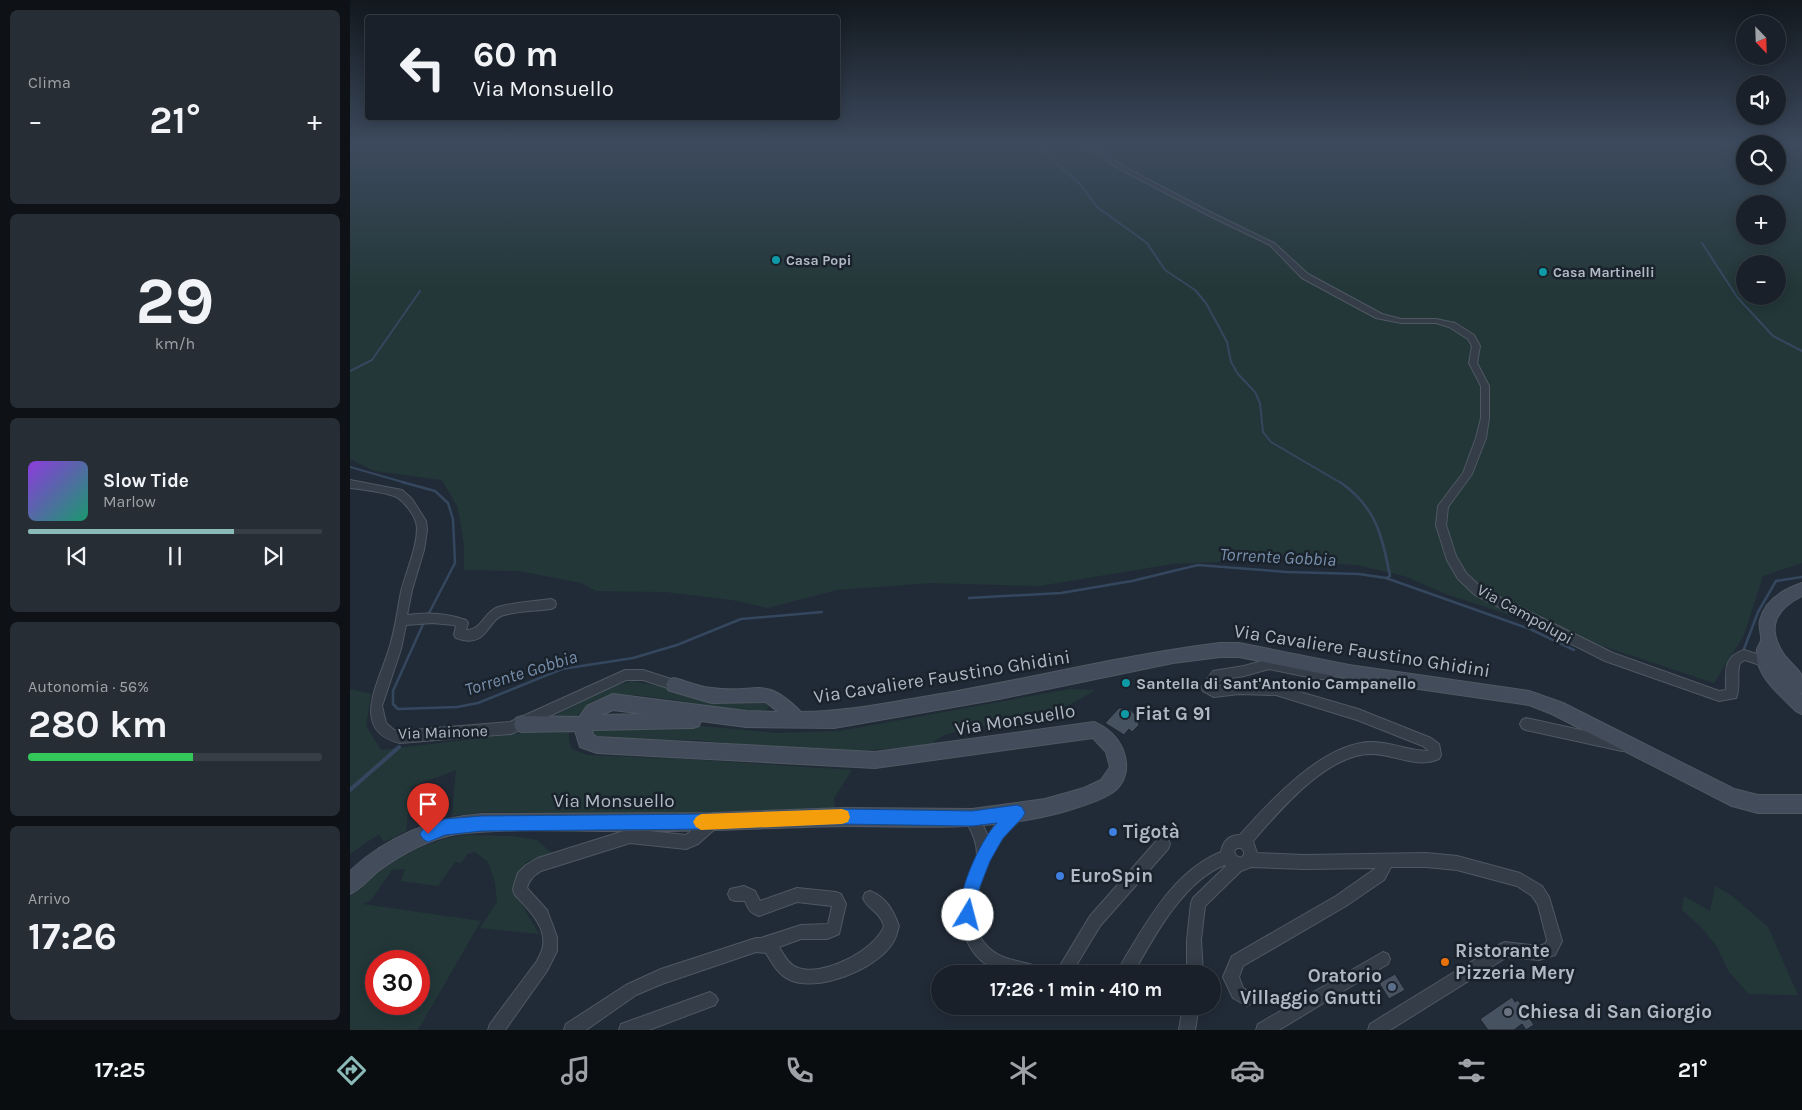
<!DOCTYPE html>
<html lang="it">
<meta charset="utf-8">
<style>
:root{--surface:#192029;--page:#262d35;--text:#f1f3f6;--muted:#9fa3a8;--line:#373e46;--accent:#8bbbb9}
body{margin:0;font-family:Karla,sans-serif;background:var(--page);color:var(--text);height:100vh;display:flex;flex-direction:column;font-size:19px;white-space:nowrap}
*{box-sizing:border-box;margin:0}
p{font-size:16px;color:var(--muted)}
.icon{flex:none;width:28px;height:28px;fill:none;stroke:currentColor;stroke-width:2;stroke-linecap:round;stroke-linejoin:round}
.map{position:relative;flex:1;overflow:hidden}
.drawer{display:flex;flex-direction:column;gap:10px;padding:10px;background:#0e1217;width:350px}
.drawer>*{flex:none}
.banner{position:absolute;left:15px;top:15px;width:475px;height:105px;border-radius:5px;box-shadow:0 2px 12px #0003,0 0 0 1px var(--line);background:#192029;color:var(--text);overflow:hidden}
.needle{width:32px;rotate:157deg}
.controls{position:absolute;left:1386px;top:15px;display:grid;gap:10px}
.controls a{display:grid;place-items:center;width:50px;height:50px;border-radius:50%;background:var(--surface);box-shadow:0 2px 12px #0003,0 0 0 1px var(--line);font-size:25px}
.speed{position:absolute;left:15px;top:950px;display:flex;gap:10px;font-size:25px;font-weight:700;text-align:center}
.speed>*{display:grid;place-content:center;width:65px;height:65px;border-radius:50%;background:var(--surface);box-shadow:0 2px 12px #0003,0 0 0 1px var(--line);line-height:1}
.speed .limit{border:8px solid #d22;background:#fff;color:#111}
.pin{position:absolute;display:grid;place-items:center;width:42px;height:42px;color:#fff;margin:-51px -21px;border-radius:50% 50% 50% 0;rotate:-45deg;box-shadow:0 0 5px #0007}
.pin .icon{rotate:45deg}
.me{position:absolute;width:55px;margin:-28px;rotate:8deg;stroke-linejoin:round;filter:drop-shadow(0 0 4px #0008)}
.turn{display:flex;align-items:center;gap:18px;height:105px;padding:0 25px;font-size:22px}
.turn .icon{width:65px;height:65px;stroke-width:2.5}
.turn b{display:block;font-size:35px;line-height:42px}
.big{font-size:38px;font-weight:700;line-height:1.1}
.drawer .widget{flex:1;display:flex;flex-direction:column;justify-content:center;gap:8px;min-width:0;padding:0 18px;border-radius:8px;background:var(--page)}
.drawer .dial{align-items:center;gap:0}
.dial b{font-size:65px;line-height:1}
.song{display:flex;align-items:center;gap:15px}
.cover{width:60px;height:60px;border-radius:8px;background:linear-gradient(135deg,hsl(270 70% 55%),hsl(160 70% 35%))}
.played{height:5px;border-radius:2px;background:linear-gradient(90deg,var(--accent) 70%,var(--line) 70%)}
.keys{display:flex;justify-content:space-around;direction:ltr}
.heat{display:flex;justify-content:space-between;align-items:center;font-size:28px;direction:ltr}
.charge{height:8px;border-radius:4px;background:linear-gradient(90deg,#34c759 56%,var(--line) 0)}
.trip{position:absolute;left:581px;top:965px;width:290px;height:50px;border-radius:25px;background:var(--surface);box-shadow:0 2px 12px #0003,0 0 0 1px var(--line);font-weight:700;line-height:50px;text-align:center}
.menu{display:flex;height:80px;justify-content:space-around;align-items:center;background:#0a0d10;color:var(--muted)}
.menu .icon{width:35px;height:35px}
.menu .current{color:var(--accent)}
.menu b{font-size:22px;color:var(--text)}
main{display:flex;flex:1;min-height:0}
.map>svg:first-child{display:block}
</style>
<main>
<section class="drawer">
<div class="widget"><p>Clima</p>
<div class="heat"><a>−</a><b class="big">21°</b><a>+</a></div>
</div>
<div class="widget dial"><b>29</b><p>km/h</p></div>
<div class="widget">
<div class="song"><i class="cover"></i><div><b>Slow Tide</b><p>Marlow</p></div></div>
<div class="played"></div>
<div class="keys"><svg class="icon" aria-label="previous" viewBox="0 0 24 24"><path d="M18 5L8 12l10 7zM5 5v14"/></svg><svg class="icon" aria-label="pause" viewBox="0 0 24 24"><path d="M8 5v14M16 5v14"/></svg><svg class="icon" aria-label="next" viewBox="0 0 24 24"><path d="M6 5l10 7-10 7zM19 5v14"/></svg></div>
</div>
<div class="widget"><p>Autonomia · 56%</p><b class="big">280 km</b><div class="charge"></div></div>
<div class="widget"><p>Arrivo</p><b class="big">17:26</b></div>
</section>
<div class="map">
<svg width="1452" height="1030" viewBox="0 0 1452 1030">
<rect width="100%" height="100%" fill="#212b37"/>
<!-- green -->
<path fill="#233738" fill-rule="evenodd" d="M0,145H1395V176H1428V145H1452V563L1413,576L1394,635L1364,683L1096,594L1054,576L1007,565L913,560L822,564L689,586L580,583L487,590L418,608L382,600L316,592L246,591L231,583L169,571L114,570V545L108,508L92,480L24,471L0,459ZM1395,204H1428V236H1395ZM1395,264H1428V296H1395Z
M281,681L309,686L336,695L410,699L420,703L418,709C396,717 379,710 358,706C334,702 275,690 254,697C244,700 233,709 227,717C219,727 216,737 222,749L237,755L335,759L502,770L484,798L485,809L269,814L134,812L102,816L106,770L61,787L56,831L34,842L29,834L0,854V689L21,694L16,726L31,750L172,733L258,688Z
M720,689L745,690C726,703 691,719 667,722C639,726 611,726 585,740L584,745L483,753L346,740L265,739L266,737L244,736L241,730C257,709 271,715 294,718V730L343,729L350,726L427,733L490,731Z
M161,836L187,840L203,854L176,862C160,894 173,906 189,934L130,928L147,902L145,882L138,862L125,852L117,854L111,863L105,862L88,886L51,881L55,869L42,870L21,900L13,904L131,921L68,1030H0V896C31,869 62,846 103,837C120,833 143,836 161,836ZM26,961H69V1004H26Z
M1365,886L1381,895L1418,927L1448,995L1399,994L1379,972L1366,945L1350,926L1332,910L1334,896L1360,911Z"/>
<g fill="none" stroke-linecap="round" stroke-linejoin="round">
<!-- stream-far2 -->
<path stroke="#35475e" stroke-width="2" d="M690,145L696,154L730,184L747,207L797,243L815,270L845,290L856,303L877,342L881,362L888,374L905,392L910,403L913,432L921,442L991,483
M1352,243L1387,297L1423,336L1452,351
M0,371L22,360L70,291
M0,467L56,483"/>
<!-- stream-far1 -->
<path stroke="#35475e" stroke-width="2.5" d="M52,482L85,491L98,503L103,519L105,563L78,615
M990,482C1026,507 1032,535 1040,576L1036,578
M619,598L711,593L782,581L848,565L937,572L1009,574L1036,578L1180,629L1224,650
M74,622L43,691V704L48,709L107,707L128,703L212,669L283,658L327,645L391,619L472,612
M1394,649L1408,612L1426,581L1452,577"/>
<!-- stream -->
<path stroke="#35475e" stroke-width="4" d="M0,790L49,747"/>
</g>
<!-- building -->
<path fill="#475261" stroke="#1c242e" d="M769,708H778L786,715L789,725L782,732L779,729L774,735L755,723Z
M1045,974L1055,990L1039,999L1029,983Z
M1162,997L1165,1002L1168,1000L1184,1025L1176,1030L1172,1024L1164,1030H1138L1130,1019Z"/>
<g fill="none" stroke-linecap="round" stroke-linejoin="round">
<!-- street casing -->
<g stroke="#4f5862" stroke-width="2">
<path id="street" d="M732,145H740L776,168L862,213L924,243L958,274L1032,314L1051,319H1086L1105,323L1124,335L1130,346L1127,363L1139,386V418L1136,438L1122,474L1098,507L1096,525L1106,556L1116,573L1133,589L1263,653L1369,691L1376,690C1376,671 1373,657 1394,650L1420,658L1422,662L1420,666L1416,667L1395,660L1390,663C1386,674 1391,687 1386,698L1369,701L1255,661L1125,595L1108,579L1097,560L1086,525L1088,506L1113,473L1126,438L1131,418V386L1119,363L1122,346L1118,339L1099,327L1086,323H1051L1026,318L952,278L920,245L858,215L772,170Z
M0,480L52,490L62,499L76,521L77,530L74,550L62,590L57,615C78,612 97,613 116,620L118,623L116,630C132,630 133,614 146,608C156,603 189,601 201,599L205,601L206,604L205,607L201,609C186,611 169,611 154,615C137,619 138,650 106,638L104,635L106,626L104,625L82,623L56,625L51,649L32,706L36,723L44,730L50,731L160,722L275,670H293L324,680L328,681L330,685L328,689L324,690L293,680H276L161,734L50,743C0,731 28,684 38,652C45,632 47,612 51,592C55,574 71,539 66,522C63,513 55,503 48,498C41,493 10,489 0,488Z
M919,659L968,669H976L986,665L990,666L992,670L990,674L976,679H968L919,669L894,676L870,680L865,686L889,684L926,685L1008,709L1081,738L1089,744L1091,755L1089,759C1066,769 1045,754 1021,754C977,754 930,810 903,841L907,853L954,855L1076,853L1107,856L1170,873L1192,886L1199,897L1212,941L1205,955L1189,960L1157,957L1040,1030H1018L1020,1024L1150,944L1155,942L1189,946L1195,944L1197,940L1188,905L1182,896L1167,886L1107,870L1076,867H1041L1034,880L996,906L893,966L889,977L893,988L902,993L905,998L902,1003L897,1006L883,998L873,977L882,956L986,896L1026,868L954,869L901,867L891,871L855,906L851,940L853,974H837V940L841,903L843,898L876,866L875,865C834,880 803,938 783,974H767C771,963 778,953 784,943C805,908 831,868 871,852C873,841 879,835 890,835C920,801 974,742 1022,742C1041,742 1059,751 1079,751L1073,746L1007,720L926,695L889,694L864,697L853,691L851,687L863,671L894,666ZM887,848H891L894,851V855L891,858L886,856L884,851Z
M1176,718L1272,739L1276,741L1278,745L1276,749L1272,751L1176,730L1172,728L1170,724L1172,720Z
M666,807L671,809L673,814L671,819C663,826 656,833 650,842C632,868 611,925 640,949C655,962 677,961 694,969L696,974C684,974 670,976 658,973C621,966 607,932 613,898C615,886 627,862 627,854C627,840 620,830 615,818L617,813L622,811L627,813L638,836C644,826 654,812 666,807Z
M361,816L366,818L368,823L366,828L348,844L336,849L280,843L191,871C185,875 179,879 177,888L197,910L207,937V951L197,971L155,1030H138L140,1024L187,961C188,958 191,954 192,950C199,928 178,909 165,895L163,890L164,885L168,873L176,865L188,858L280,829L336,835L356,818Z
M813,837L818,839L820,844L818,849L750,926L721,974H705L740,916L808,839Z
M394,886L405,891L410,901L447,888L486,892L491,894L496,904L489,934L477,939H451L429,947C433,953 438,964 446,967C470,979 526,950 534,926C529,910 518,910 513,898L515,893L520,891C537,898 543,910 549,926C547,932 546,939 542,944C526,969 466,994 438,979C428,974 422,963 416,953L406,952L312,984L286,995L236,1030H214L216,1024L276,985L311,969L406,938H411L451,925L478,924L482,906L447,902L409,916C400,913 398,909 395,901H385L380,899L378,894L380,889Z
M1033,952L1038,954L1040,959L1038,964L929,1030H906L908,1024Z
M360,992L365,995L368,1000L365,1005L299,1030H269L271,1024Z
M833,1006H849L845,1030H829Z"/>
</g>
<!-- secondary casing -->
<g stroke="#4f5862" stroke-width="2">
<path id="secondary" d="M1452,583V596C1424,610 1416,629 1435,656C1440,662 1447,668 1451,674C1452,678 1452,688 1452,693L1450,692L1452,695V714L1446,711C1432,697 1403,674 1407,650C1407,647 1411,643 1411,640C1412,634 1408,627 1410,620C1415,600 1434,589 1452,583Z
M870,643H889L999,665L1179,691L1213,703L1384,789L1408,795H1452V813H1408L1382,806L1202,714L1179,705L999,679L889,657H870L823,663L649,699L484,728L396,727L351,721L349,726L343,728L242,730L243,735L247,737L525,752L744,722C758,728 767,736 773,750C779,765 777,783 762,793C748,802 732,806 716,811C644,832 570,826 496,826C430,827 365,831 300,831C236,832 171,827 107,834C79,839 50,855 27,872C18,880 11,889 0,894V871C36,837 84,817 132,814L362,813L494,808L622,809L695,799L734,788L751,780L760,767L756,752L743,738L525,768L247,753L230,747L225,731L172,732L166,730L164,724L166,718L172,716L229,717L237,706L263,694L396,711L428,712L416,702L362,703L324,692L318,690L316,685L318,680L324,678C336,681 349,687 362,688C407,695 412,673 451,712C495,712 536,703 579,696C676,680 772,655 870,643ZM263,710L295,714L251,715Z"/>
</g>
<!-- street -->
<use href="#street" fill="#343d48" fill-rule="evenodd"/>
<!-- secondary -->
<use href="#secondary" fill="#424c5b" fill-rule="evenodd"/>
</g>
<!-- sky -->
<linearGradient id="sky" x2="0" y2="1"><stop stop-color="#12181e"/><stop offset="0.5" stop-color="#3d4a5e"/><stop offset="1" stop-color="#3d4a5e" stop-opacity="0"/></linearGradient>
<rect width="1452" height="289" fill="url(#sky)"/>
<!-- route -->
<path fill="#1a73e8" stroke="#114b97" d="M667,805L672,807L675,813L672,818L653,838L640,861L629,889L623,920L618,923L612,920C603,898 631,839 647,823L622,826L494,824L362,829L132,831L95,835L78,842L73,839L70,834L73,829L95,819L132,816L362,814L494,809L622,811Z"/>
<!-- slow -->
<path fill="#f59e0b" d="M492,809L498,811L500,817L498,822L492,824L351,830L346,827L343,822L346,817L351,814Z"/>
<!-- markers -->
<g fill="#0f9aa8" stroke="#1a222c" stroke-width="2">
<circle cx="426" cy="260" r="5"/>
<circle cx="1193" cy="272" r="5"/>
<circle cx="776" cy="683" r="5"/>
<circle cx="775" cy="714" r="5"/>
</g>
<g fill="#3f7fe0" stroke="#1a222c" stroke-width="2">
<circle cx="763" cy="832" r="5"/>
<circle cx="710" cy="876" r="5"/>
</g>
<circle fill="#e8710a" stroke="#1a222c" stroke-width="2" cx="1095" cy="962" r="5"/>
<circle fill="#5c6f8a" stroke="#1a222c" stroke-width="2" cx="1042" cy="987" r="5"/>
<circle fill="#6b7280" stroke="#1a222c" stroke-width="2" cx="1158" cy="1012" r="5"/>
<g text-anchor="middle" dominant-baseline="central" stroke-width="5" stroke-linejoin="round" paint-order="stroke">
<!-- far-poi labels -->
<g font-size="14" font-weight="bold" fill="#afb8c4" stroke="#1a222c" text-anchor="start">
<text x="436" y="260">Casa Popi</text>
<text x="1203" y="272">Casa Martinelli</text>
</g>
<!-- street labels -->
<g font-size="16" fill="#afb8c4" stroke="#1a222c">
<text transform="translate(1175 614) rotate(29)">Via Campolupi</text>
<text transform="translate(93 732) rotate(-2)">Via Mainone</text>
</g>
<!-- poi labels -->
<g font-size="16" font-weight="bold" fill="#afb8c4" stroke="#1a222c" text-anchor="start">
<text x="786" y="683">Santella di Sant'Antonio Campanello</text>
</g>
<!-- water labels -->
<g font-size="18" font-style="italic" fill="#778fac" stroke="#1a222c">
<text transform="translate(928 557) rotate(3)">Torrente Gobbia</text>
<text transform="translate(171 673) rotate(-17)">Torrente Gobbia</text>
</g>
<!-- near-street labels -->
<g font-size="19" fill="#afb8c4" stroke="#1a222c">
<text transform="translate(1012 651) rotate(9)">Via Cavaliere Faustino Ghidini</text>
<text transform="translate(592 677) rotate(-9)">Via Cavaliere Faustino Ghidini</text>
<text transform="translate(665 720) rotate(-9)">Via Monsuello</text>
<text x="264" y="801">Via Monsuello</text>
</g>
<!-- near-poi labels -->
<g font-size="19" font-weight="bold" fill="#afb8c4" stroke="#1a222c" text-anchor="start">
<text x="785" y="714">Fiat G 91</text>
<text x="773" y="832">Tigotà</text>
<text x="720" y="876">EuroSpin</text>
<text x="1105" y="951">Ristorante<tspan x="1105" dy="22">Pizzeria Mery</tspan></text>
<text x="1032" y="976" text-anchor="end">Oratorio<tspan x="1032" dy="22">Villaggio Gnutti</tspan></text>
<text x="1168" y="1012">Chiesa di San Giorgio</text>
</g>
</g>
</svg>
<div class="controls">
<a><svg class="needle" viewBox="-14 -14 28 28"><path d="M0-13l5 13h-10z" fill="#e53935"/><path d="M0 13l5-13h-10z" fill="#9fa3a8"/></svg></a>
<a><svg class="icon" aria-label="sound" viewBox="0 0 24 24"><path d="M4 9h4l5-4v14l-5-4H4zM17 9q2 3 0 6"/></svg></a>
<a><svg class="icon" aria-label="search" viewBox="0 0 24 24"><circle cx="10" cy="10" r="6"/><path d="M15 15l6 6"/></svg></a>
<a>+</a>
<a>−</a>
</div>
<div class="speed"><div class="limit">30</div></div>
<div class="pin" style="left:78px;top:834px;background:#d93025"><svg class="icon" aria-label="arrive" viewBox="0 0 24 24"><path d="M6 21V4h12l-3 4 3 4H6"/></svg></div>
<svg class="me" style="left:618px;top:915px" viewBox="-20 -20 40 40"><circle r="19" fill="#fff"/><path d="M0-13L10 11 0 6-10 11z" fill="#1a73e8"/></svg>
<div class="trip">17:26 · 1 min · 410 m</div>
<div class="banner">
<div class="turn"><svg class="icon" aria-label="left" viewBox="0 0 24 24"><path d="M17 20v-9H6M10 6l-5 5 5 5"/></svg><div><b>60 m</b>Via Monsuello</div></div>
</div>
</div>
</main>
<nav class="menu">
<b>17:25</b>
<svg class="icon current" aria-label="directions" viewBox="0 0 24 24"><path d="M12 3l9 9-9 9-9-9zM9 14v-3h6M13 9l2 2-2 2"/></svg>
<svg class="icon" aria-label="music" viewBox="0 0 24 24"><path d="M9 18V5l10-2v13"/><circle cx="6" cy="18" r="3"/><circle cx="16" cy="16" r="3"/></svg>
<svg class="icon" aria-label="phone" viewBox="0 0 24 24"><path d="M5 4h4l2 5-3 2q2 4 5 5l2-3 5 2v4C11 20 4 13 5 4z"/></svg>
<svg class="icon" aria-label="climate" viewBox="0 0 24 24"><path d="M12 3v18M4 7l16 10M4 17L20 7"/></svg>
<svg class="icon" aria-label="car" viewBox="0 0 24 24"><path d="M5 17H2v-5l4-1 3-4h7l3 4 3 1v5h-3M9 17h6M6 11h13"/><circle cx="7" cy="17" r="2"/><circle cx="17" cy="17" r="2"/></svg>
<svg class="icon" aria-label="filters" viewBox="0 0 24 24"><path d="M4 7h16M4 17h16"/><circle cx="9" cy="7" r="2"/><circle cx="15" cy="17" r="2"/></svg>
<b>21°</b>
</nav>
